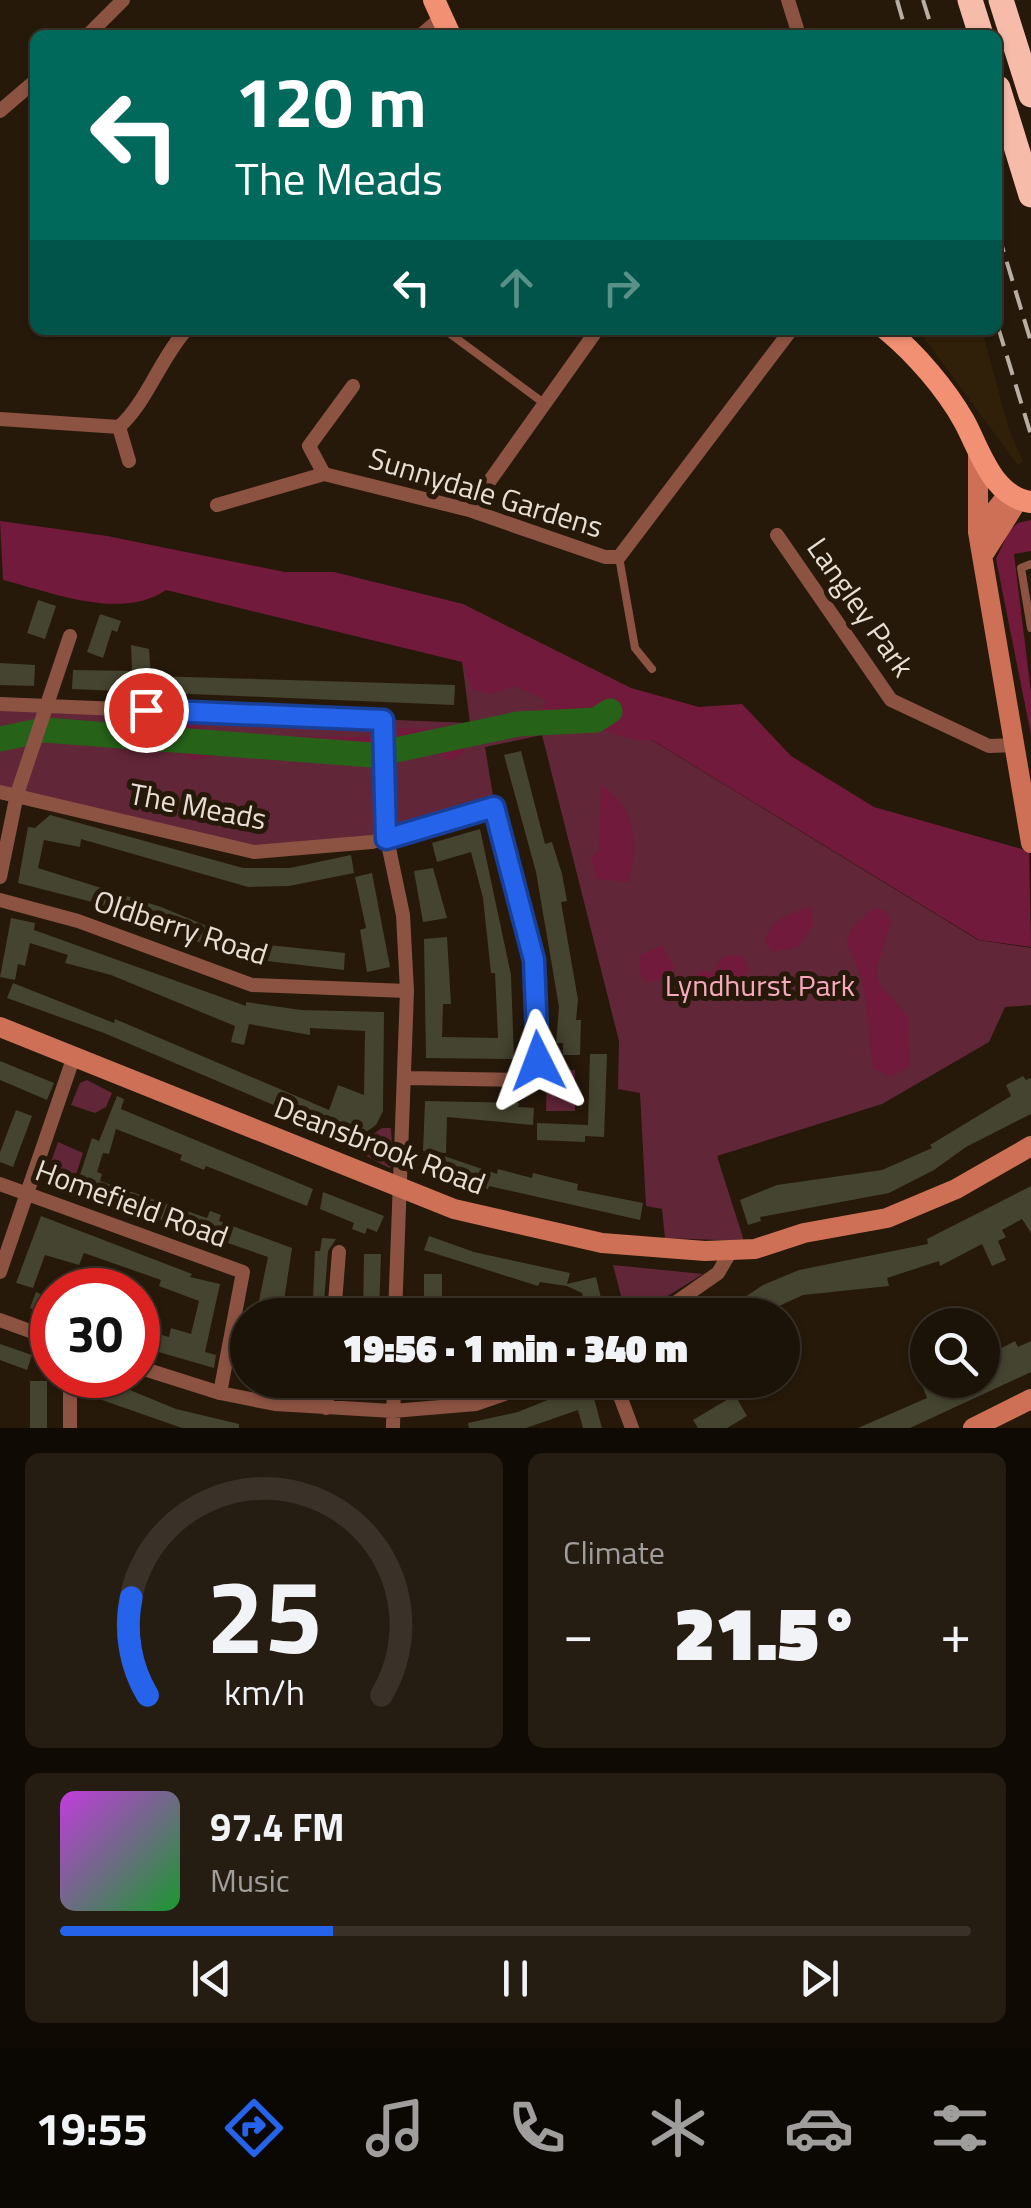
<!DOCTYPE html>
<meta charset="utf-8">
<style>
:root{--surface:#1c1308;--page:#251c12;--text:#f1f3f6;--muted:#a09e9c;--line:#3a3229;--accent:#2563eb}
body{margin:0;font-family:"Titillium Web",sans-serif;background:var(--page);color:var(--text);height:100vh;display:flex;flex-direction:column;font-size:38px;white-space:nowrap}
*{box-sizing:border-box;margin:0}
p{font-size:32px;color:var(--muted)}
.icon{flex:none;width:55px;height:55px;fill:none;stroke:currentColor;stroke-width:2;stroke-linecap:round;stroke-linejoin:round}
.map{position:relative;height:1428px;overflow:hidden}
.sheet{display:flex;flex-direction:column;gap:25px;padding:25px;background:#0f0a04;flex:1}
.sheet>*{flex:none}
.hud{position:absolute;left:30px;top:30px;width:972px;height:305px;border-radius:15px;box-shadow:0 2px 8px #0004,0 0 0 2px var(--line);background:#00695c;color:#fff;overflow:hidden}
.fabs{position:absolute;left:910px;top:1308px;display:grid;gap:20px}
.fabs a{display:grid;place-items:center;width:90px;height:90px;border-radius:50%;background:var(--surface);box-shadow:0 2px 8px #0004,0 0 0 2px var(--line);font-size:50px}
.speed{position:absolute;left:30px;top:1268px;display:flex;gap:20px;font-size:50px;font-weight:700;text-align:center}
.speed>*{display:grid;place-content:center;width:130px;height:130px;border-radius:50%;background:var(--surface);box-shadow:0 2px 8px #0004,0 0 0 2px var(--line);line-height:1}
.speed .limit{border:15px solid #d22;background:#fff;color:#111}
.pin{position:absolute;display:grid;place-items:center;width:85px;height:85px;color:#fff;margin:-42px;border:5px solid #fff;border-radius:50%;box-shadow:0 2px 10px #0007}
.me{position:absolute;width:110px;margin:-55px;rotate:357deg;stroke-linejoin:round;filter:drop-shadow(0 0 8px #0008)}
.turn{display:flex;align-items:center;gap:35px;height:210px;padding:0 40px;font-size:45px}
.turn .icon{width:130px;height:130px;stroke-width:2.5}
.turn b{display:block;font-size:70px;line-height:85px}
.lanes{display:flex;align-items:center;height:95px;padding:0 40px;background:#0003;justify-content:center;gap:50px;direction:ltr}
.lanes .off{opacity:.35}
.big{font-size:75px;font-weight:800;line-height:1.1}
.sheet .widget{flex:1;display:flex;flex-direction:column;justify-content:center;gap:15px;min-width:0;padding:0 35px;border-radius:15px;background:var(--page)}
.sheet .dial{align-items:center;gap:0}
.dial svg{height:260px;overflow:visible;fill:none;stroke:var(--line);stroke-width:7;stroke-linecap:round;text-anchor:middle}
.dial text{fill:var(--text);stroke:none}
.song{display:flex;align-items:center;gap:30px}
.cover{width:120px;height:120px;border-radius:15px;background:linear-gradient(135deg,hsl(290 70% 55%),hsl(130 70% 35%))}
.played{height:10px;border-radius:5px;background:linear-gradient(90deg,var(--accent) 30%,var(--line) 30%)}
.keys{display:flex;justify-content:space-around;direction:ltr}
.heat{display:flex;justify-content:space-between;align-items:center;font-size:55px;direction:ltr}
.sheet .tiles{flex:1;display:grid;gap:25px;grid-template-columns:1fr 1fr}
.widget:last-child{grid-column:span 2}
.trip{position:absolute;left:230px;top:1298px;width:570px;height:100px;border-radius:50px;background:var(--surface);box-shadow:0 2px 8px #0004,0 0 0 2px var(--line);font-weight:800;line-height:100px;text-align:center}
.dock{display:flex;height:160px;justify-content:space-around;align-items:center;background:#0b0803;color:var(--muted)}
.dock .icon{width:70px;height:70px}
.dock .current{color:var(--accent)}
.dock b{font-size:45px;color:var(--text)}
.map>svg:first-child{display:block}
</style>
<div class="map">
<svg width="1031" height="1428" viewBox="0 0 1031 1428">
<rect width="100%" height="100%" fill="#26190a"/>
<!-- built -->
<path fill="#30200a" d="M918,330H982L1009,430L1023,461L1018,465Z"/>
<!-- green -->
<path fill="#622639" d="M462,661L650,739L978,940L1031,948V1005L1005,1007L989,1042L882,1104L717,1156L744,1241L665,1238L662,1209L646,1206L640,1093L618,1089L619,1041L542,735L485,747L495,808L387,839L254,852L0,792V704L470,723Z
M547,1070H575V1111H546Z
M87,1080L112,1093L106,1107L95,1113L71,1105L80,1083Z
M382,1128H391L393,1165L389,1168L359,1152L366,1139Z
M58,1142L83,1153L71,1190L50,1182L46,1190L44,1182Z
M613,1265L703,1274L637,1315H626Z"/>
<!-- forest -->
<path fill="#721a3b" d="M1031,520V551L1014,554L1031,693V735L996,559L1009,531L1018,523Z
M0,521L107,536L285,572H334L463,604L631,688L699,707L742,704L791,756L874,807L1029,851L1031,947L979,940L652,740C633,742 622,735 605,731C560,720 511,728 468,742L462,754L449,761L433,748L400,753L398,728L448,729L540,716L546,700L515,686L490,694L473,690L462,662L166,590C121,621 51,592 3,580Z
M50,723H191L221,736L375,737L377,760L228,753L194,760L169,746L50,737Z
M23,724L25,746L0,751V729Z
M601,784C637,811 639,841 628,882L597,879L591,859L599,849Z
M812,906L813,925L798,947L772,952L765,940C773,917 789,914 812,906Z
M873,908L884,910L892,921L876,968L879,983L907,1016L910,1066L890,1077L873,1068C867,1025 870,982 846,944L852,928Z
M662,945L674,968L666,978L647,982L640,975V956Z
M736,955L744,957L749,971L738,981L725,983L717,999H703L693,983L700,971L713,972L723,956Z"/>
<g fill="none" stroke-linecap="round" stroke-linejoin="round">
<!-- river -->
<path stroke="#266318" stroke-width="25" d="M0,739L44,730L372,755L518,724L596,720L610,711"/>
</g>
<!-- building -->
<path fill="#454430" d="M38,600L56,606L45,639L27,633Z
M100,614L121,621L117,632L112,630L103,658L87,652Z
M131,645L149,649L151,676L455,685L454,705L72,689L73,670L136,671L132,670Z
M0,663L35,665L34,686L0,685Z
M521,751L545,844L552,842L562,874L567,901L561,902L578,1000L576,1020H581L580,1055H563V1043H556L559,1007L536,872L504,755Z
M50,815L243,868H290L351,855L354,873L289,886L248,887L81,839L80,847L44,840L38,868L161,907L248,943L345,953L344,970L240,958L100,904L18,883L28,827L35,828Z
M480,829L511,975L514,1059L426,1058L424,939L447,937L451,1004H443L442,1037L498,1038L495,973H491L483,898L471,852L437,862L432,843Z
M433,868L447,918L423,922L414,871Z
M372,873L390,967L367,972L360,930L366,928L355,877Z
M11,918L35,923L34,930L246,1006V1002L301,1010L384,1012L383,1111L376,1125L359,1137L335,1131L104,1033L7,998L13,983L114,1023L115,1019L329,1110L338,1085L364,1095L365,1031L310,1028V1035L249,1024L244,1045L231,1042L235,1026L111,975L65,963L68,955L30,943L25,966L18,964L15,980L0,977Z
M590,1054H607L604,1137L585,1136V1142L537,1140V1123L588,1125Z
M0,1061L54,1083L47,1100L0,1080Z
M1023,1076L1026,1080L1031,1078V1114L966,1147L934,1170L889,1193L760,1217L761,1221L748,1225L740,1200L777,1185L882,1170L932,1148L930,1145L1011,1096L1006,1085Z
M117,1096L124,1099L121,1109L313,1189L307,1206L206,1166L204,1170L180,1160L182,1155L116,1129L109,1154L103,1153L97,1172L102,1174L100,1181L207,1218L210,1211L221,1215L219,1221L292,1248L283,1307L275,1306L273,1315H256L268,1257L92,1196L94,1190L83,1186L85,1180L79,1178L92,1138L99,1141Z
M425,1101L519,1103L518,1107L534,1108L533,1125L447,1117L446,1153L423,1151Z
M16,1110L32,1116L13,1167L0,1162V1152Z
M444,1156L497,1174L498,1169L532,1178L533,1173L578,1184L577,1190L643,1203L640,1220L489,1186L488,1189L438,1173Z
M1031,1186V1233L1022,1219L1002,1230L1006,1237L998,1241L1006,1260L992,1266L982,1244L940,1266L939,1261L887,1278L889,1286L803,1295L760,1315H718L763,1285L799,1270L928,1244L927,1239Z
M323,1192L384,1216L377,1232L367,1228L365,1234L352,1229L354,1223L320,1209Z
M41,1216L192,1274L190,1277L220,1284L205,1352L216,1355L214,1368L138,1346V1328L169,1337L171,1328L191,1334L199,1301L159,1286L161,1280L84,1253L79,1265L45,1255L33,1288L16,1283Z
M429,1236L474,1252L570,1273L567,1284L596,1277L605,1315H587L582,1293L567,1286L540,1282L538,1286L424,1250Z
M322,1238L336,1239L328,1251L323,1315H303L304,1298L313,1299L315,1251H320Z
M364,1254H381L379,1315H363Z
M424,1274H442V1315H424Z
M36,1292L52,1299V1318L30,1308Z
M1015,1341L1018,1347L1031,1341V1372L910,1428H858L927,1398L922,1385L933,1380H982V1366L998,1357L996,1351Z
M0,1344L32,1355L27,1370L0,1360Z
M589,1380L602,1428H583L578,1410L526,1428H469L468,1423L518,1412L572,1390L568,1383Z
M634,1380H680L650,1396L648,1392L636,1398L628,1383Z
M30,1381H47V1428H30Z
M120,1386L176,1409L239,1424V1428H182L99,1399L103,1387L117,1393Z
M735,1395L747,1416L727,1428H698L693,1420Z"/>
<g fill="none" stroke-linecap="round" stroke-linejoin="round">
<!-- lane -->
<path stroke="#8d5342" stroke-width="8" d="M445,330L545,404
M619,557L635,648L652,669
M1031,564L1021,568L1031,628"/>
<!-- street -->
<path stroke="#8d5342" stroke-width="14" d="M788,0L799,35
M88,35L123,0
M421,35L442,17
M0,111L35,81
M0,419L119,427C147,402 160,359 186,330
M119,427L129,461
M324,474L469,510L605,557H619L791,330
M324,474L309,446L353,386
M217,505L324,474
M469,510L597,330
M777,535L891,700L989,746L1016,745
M0,704L383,720L387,839L403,915L407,991L395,1315
M0,792L254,852L372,842L494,807L534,960L538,1061L525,1080L406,1078
M0,877L17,794L70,636
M0,900L78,921L252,985L407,991
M0,1184L243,1272L220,1393
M0,1272L73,1059
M334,1315L339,1252
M658,1315L718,1273L731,1251
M0,1320L52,1339
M138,1367L220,1393L275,1404L393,1411L476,1404L545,1380
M70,1375V1428
M614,1380L632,1428
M326,1408L329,1380
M393,1428L394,1380"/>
<!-- secondary -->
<path stroke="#ce7055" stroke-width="20" d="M978,452V532
M985,552L1018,500L1002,502L978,532L1031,843
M0,1027L454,1209L602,1243L705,1251L755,1249L804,1233L887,1218L956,1189L1031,1146
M973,1428L1031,1399"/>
<!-- primary -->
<path stroke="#f29074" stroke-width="22" d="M434,0L450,35
M887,330C916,354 946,389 964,421C980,450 992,497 1031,502"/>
<!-- highway -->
<path stroke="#f7bbaa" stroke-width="25" d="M970,0L981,35
M1001,0L1031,95
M998,88L1031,195"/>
<!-- rail -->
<path stroke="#b8aea3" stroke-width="4" stroke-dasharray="20 10" stroke-linecap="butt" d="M897,0L907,35
M923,0L934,35
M998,233L1031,342
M998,327L1031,435"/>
</g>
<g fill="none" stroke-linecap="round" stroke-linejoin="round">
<!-- route casing -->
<g stroke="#184099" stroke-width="25">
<path id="route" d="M146,710L383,720L386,839L494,807L534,960L538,1061"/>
</g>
<!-- route -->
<use href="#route" stroke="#2563eb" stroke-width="18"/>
</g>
<g text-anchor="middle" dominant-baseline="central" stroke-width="10" stroke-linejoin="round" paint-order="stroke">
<!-- street labels -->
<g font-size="30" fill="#e7ded4" stroke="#26190a">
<text transform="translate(486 492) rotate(17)">Sunnydale Gardens</text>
<text transform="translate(861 607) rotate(55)">Langley Park</text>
<text transform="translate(198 806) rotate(11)">The Meads</text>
<text transform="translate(181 927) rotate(18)">Oldberry Road</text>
<text transform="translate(380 1145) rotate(21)">Deansbrook Road</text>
<text transform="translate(132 1203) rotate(20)">Homefield Road</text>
</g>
<!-- park labels -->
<g font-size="30" fill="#f6a9bd" stroke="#26190a">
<text x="760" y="985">Lyndhurst Park</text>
</g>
</g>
</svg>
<div class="fabs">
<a><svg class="icon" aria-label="search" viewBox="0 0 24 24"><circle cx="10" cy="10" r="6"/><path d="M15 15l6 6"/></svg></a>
</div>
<div class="speed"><div class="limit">30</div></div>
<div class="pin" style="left:146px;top:710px;background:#d93025"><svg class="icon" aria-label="arrive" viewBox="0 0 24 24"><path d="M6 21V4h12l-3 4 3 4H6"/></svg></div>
<svg class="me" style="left:538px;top:1061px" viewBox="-20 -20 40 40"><path d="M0-17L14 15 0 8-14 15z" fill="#2563eb" stroke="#fff" stroke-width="4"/></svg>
<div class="trip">19:56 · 1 min · 340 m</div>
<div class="hud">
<div class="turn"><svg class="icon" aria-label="left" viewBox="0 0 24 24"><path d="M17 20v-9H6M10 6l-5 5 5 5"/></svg><div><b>120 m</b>The Meads</div></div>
<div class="lanes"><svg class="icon" aria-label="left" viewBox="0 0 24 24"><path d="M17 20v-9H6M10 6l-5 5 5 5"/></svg><svg class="icon off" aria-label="ahead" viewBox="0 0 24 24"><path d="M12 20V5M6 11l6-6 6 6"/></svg><svg class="icon off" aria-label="right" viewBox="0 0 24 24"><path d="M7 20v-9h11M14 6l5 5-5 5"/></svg></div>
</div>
</div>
<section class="sheet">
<div class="tiles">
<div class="widget dial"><svg viewBox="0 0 100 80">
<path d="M14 69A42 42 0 1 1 86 69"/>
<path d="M14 69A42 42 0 0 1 9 39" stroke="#2563eb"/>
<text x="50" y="56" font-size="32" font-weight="700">25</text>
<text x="50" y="72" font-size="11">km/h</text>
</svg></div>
<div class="widget"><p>Climate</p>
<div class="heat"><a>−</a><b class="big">21.5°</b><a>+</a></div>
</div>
<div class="widget">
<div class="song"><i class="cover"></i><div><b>97.4 FM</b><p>Music</p></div></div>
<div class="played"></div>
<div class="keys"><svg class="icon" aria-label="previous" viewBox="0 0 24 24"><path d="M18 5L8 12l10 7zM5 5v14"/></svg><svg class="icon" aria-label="pause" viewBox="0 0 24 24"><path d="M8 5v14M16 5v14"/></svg><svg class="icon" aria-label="next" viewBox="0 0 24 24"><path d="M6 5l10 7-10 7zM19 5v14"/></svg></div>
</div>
</div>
</section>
<nav class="dock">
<b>19:55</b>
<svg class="icon current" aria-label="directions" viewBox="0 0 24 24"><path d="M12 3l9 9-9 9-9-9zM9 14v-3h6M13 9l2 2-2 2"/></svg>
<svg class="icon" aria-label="music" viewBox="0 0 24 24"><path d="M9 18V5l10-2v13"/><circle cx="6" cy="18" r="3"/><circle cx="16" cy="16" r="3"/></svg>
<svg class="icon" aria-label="phone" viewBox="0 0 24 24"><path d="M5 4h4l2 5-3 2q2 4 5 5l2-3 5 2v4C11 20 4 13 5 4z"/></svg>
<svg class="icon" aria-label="climate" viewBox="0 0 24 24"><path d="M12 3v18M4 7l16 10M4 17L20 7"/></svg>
<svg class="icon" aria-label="car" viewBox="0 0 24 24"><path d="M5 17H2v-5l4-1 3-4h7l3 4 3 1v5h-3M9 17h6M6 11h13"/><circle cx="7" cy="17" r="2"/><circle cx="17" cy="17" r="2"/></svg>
<svg class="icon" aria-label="filters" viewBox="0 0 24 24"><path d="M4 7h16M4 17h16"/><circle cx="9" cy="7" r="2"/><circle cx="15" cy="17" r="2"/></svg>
</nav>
